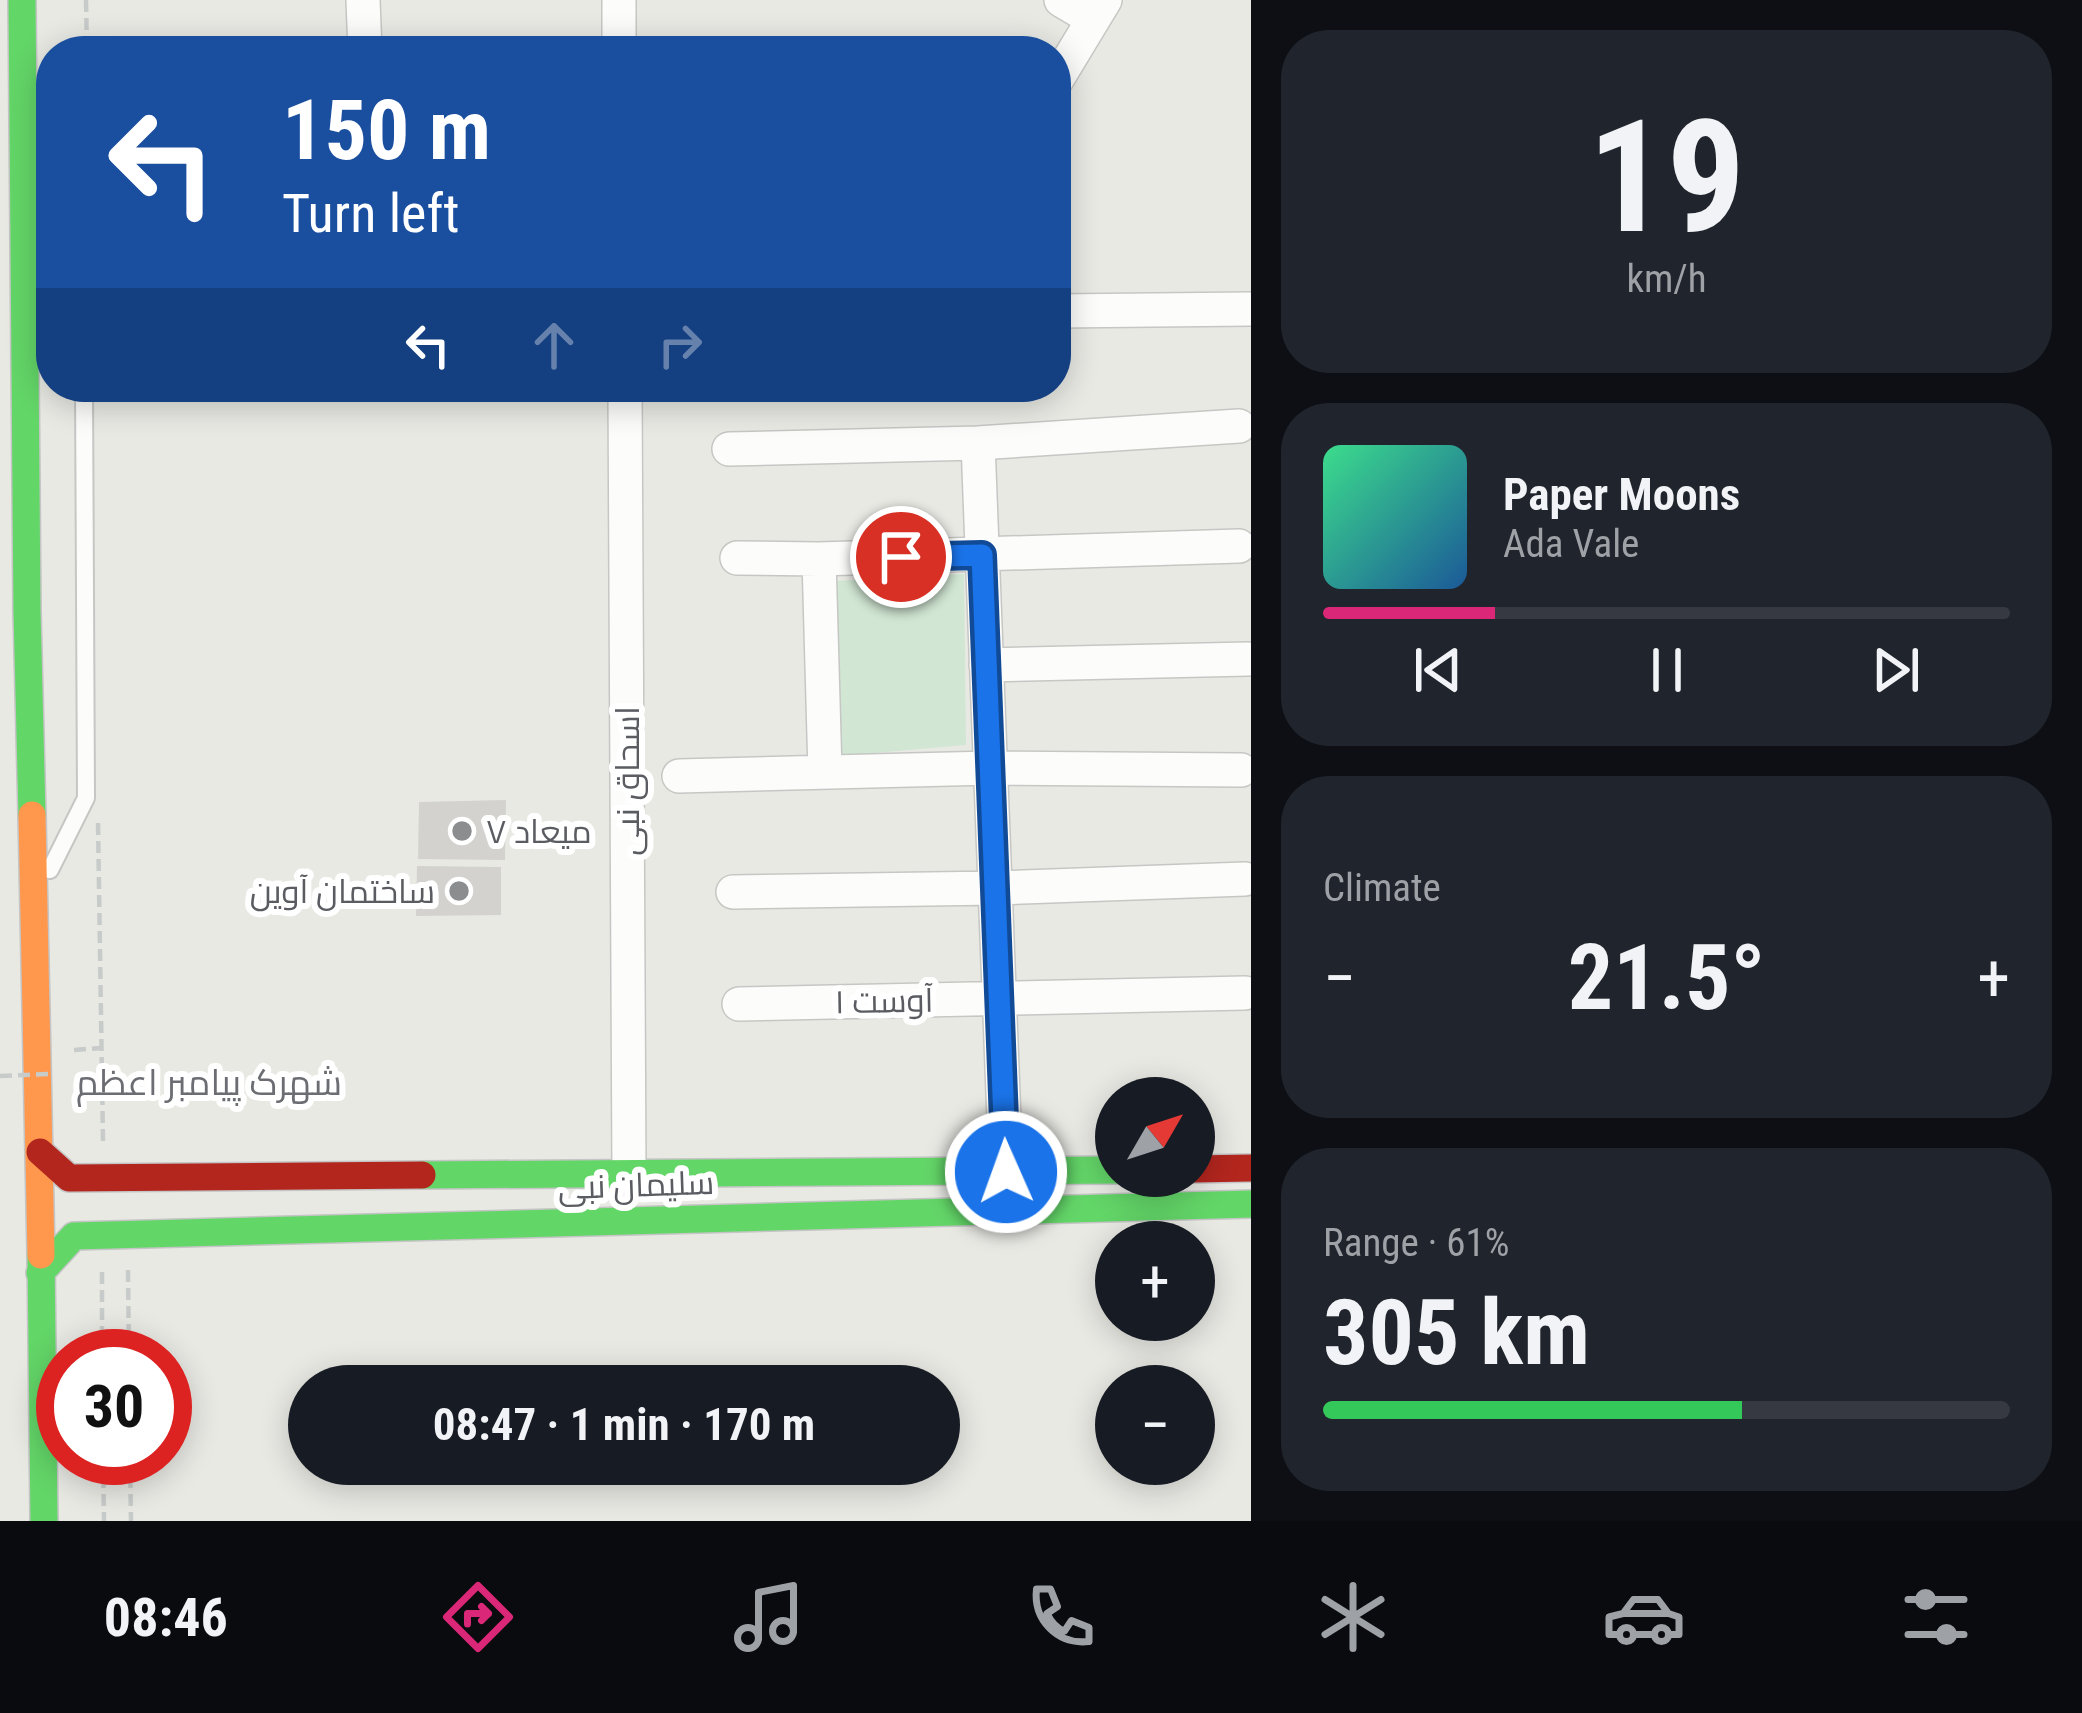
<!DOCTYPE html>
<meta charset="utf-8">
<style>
:root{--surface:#171b24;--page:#20242c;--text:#f1f3f6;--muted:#9ea1a6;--line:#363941;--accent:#db2777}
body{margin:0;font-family:"Roboto Condensed",Cairo,sans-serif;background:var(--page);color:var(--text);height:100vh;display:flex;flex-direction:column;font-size:45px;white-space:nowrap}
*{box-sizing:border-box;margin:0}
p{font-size:39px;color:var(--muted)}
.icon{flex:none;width:66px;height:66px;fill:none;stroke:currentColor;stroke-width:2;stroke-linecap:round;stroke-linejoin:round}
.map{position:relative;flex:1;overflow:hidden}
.side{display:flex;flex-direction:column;gap:30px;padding:30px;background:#0d0f14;width:831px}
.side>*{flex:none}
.guide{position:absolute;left:36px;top:36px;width:1035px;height:366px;border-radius:48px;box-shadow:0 6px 30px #0003;background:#1a4fa0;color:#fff;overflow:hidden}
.needle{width:78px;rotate:51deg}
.controls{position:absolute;left:1095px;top:1077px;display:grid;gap:24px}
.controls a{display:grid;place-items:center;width:120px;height:120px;border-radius:50%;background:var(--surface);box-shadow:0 6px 30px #0003;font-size:60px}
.speed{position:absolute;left:36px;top:1329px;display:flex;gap:24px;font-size:60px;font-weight:700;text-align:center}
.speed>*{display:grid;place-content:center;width:156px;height:156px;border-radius:50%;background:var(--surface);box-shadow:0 6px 30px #0003;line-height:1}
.speed .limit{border:18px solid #d22;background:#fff;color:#111}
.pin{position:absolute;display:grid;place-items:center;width:102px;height:102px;color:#fff;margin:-51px;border:6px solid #fff;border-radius:50%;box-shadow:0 3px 12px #0007}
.me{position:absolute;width:132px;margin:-66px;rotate:358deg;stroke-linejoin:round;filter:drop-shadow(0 0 9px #0008)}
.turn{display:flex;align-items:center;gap:42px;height:252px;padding:0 48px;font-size:54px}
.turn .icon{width:156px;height:156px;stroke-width:2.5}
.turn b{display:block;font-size:84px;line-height:102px}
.lanes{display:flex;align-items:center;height:114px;padding:0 48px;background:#0003;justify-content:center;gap:60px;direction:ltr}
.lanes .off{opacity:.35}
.big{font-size:90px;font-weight:700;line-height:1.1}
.side .tile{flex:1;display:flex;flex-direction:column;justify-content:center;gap:18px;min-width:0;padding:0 42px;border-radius:48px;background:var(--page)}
.side .dial{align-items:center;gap:0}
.dial b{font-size:156px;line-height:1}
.song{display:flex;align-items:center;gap:36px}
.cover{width:144px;height:144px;border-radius:18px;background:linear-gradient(135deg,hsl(150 70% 55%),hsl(210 70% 35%))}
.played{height:12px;border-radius:6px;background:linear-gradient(90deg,var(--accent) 25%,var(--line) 25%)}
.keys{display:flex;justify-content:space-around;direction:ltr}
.heat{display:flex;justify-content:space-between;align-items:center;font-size:66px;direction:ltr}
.charge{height:18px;border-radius:9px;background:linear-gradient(90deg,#34c759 61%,var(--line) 0)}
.trip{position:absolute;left:288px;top:1365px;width:672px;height:120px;border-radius:60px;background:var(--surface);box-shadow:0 6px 30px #0003;font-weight:700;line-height:120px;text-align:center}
.dock{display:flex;height:192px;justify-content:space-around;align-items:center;background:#090b0e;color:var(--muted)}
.dock .icon{width:84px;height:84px}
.dock .selected{color:var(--accent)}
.dock b{font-size:54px;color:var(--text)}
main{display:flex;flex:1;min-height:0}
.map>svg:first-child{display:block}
</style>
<main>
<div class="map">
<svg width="1251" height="1521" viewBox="0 0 1251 1521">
<rect width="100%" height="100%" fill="#e9e9e4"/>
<!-- green -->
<path fill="#d1e6d3" d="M964,574L966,745L840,756L836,581Z"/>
<!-- building -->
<path fill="#d3d2ce" d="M506,800L505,860L418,859L419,802Z
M417,866L501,867V915L416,916Z"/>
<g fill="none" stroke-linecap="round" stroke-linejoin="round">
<!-- lane casing -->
<g stroke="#c6c6c4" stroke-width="20">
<path id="lane" d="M50,870L86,798L84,387"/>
</g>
<!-- street casing -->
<g stroke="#c6c6c4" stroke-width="36">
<path id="street" d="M363,0L365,51
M619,0V51
M1061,0L1093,19
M1056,81L1105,0
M1056,311L1251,309
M625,387L629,1174
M978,443L1006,1172
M729,449L978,443L1239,426
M737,558L819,559L1239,546
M819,559L825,772
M986,665L1248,659
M679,776L990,768L1241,770
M733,892L995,888L1245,879
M739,1004L1245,993"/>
</g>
<!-- fast casing -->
<g stroke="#c5c5c5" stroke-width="30">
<path id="fast" d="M22,0L27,611L32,815
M422,1175L1116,1170
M41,1255L44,1521
M40,1273L74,1236L1251,1204"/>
</g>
<!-- slow casing -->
<g stroke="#c5c5c5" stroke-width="30">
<path id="slow" d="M32,815L41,1255"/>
</g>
<!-- jam casing -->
<g stroke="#c5c5c5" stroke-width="30">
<path id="jam" d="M40,1152L69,1178L422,1175
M1194,1169L1251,1168"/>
</g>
<!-- path -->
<path stroke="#c7cbc9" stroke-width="4.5" stroke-dasharray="12 6" stroke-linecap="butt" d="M86,0L87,51
M98,823L103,1142
M74,1050L101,1048
M128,1270L129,1356
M102,1272V1356
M103,1458L104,1521
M130,1458L131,1521"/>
<!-- lane -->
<use href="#lane" stroke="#fcfcfb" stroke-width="16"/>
<!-- street -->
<use href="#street" stroke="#fcfcfb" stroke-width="33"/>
<!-- fast -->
<use href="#fast" stroke="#63d668" stroke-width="27"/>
<!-- slow -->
<use href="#slow" stroke="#ff974d" stroke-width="27"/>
<!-- jam -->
<use href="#jam" stroke="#b3261e" stroke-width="27"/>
<!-- path-bridge -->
<path stroke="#c7cbc9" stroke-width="4.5" stroke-dasharray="12 6" stroke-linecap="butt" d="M0,1076L51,1074"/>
</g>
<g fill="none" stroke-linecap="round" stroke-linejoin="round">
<!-- route casing -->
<g stroke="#114b97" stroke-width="30">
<path id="route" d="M901,557L982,555L1006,1172"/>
</g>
<!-- route -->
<use href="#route" stroke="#1a73e8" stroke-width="21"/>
</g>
<!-- markers -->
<g fill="#8c8d8f" stroke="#fff" stroke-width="4.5">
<circle cx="462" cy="831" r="12"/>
<circle cx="459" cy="891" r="12"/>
</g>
<g text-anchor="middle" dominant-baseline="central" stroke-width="12" stroke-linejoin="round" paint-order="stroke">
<!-- street labels -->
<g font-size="33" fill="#5a5c61" stroke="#fff">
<text transform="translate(627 781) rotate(-90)">اسحاق نبی</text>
<text transform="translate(884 1001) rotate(-1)">آوست ١</text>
<text transform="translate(636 1185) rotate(-2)">سلیمان نبی</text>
</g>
<!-- poi labels -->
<g font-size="33" fill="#5a5c61" stroke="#fff" text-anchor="start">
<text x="486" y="831">میعاد ۷</text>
<text x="435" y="891" text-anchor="end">ساختمان آوین</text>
</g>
<!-- neighbourhood labels -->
<g font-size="36" fill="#6b6d73" stroke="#fff">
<text x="209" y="1083">شهرک پیامبر اعظم</text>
</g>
</g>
</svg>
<div class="controls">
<a><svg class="needle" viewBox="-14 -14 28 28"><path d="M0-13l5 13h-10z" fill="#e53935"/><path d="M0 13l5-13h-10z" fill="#9ea1a6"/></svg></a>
<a>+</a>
<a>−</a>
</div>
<div class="speed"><div class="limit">30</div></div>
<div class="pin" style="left:901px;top:557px;background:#d93025"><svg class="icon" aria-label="arrive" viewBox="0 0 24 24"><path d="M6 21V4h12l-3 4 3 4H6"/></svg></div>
<svg class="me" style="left:1006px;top:1172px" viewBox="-20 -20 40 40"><circle r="17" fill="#1a73e8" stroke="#fff" stroke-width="3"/><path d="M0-11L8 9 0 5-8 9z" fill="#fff"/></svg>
<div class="trip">08:47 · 1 min · 170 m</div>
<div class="guide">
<div class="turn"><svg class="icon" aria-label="left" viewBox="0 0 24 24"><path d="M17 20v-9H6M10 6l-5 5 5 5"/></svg><div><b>150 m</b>Turn left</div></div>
<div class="lanes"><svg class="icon" aria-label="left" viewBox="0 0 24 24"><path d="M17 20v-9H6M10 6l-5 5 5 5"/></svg><svg class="icon off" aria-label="ahead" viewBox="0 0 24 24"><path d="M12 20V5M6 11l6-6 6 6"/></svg><svg class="icon off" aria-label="right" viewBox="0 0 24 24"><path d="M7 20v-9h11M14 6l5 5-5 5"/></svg></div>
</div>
</div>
<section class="side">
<div class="tile dial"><b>19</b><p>km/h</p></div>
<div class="tile">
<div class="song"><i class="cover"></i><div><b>Paper Moons</b><p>Ada Vale</p></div></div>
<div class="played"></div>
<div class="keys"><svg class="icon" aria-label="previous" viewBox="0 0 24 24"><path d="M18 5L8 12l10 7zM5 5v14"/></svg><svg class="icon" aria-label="pause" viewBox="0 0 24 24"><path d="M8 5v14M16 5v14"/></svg><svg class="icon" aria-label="next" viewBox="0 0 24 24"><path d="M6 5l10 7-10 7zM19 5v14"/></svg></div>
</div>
<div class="tile"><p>Climate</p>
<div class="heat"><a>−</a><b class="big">21.5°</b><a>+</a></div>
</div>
<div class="tile"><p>Range · 61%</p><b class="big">305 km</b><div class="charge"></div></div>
</section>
</main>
<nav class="dock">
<b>08:46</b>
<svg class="icon selected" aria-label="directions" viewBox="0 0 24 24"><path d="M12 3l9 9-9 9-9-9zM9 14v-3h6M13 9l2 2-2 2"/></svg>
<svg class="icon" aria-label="music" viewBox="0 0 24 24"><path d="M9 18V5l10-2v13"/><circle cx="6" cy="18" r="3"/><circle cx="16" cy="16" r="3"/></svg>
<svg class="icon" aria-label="phone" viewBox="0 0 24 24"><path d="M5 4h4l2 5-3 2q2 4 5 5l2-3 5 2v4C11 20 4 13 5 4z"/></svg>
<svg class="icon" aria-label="climate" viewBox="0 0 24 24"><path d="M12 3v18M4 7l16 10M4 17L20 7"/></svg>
<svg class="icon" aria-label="car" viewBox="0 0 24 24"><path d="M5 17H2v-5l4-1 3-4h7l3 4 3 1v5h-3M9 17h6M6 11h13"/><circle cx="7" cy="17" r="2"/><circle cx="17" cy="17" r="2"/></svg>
<svg class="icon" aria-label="filters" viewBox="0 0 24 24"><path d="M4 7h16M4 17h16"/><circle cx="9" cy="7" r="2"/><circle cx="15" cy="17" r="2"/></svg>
</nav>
